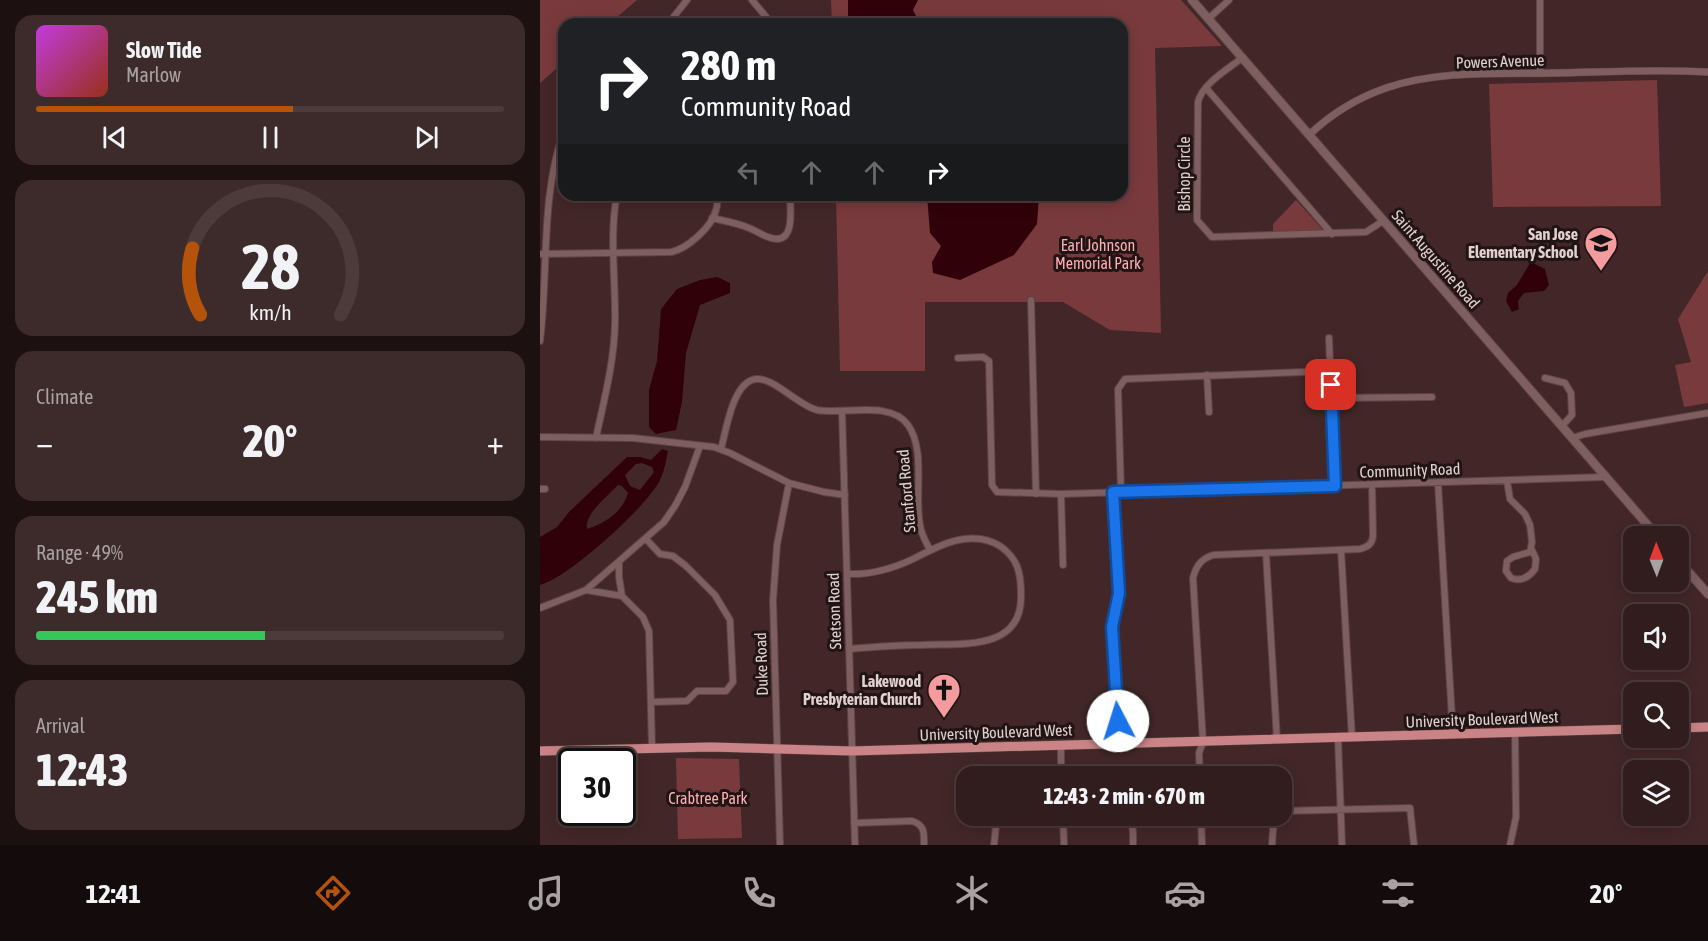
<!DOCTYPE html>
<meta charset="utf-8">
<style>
:root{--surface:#321d1e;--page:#3d2a2b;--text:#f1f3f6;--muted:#a8a2a4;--line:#4d3b3c;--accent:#b45309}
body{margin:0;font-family:"Asap Condensed",sans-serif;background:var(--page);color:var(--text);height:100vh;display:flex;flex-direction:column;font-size:22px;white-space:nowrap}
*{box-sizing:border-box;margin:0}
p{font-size:20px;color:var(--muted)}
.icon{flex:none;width:33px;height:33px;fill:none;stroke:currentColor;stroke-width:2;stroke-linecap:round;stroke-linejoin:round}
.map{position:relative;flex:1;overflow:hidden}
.side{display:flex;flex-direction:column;gap:15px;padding:15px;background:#1c1010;width:540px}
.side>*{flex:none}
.top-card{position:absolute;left:18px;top:18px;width:570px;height:183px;border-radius:18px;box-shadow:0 3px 15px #0003,0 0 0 2px var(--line);background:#202124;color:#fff;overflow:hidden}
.needle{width:39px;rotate:359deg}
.controls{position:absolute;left:1083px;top:526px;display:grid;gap:12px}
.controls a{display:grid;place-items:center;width:66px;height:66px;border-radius:12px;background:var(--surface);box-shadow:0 3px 15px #0003,0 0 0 2px var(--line);font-size:30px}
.speed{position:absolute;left:18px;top:748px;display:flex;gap:12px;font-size:30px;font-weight:700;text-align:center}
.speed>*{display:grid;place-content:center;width:78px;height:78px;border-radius:50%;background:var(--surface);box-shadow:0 3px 15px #0003,0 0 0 2px var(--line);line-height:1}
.speed .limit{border:3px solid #111;border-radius:9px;background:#fff;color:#111}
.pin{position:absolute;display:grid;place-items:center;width:51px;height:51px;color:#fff;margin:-26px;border-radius:12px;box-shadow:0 3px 9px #0006}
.me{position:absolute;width:66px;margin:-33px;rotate:355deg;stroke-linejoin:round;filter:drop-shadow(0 0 4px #0008)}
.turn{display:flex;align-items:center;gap:21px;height:126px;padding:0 24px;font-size:27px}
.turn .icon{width:78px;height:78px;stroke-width:2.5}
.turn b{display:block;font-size:42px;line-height:51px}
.lanes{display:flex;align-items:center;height:57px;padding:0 24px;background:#0003;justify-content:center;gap:30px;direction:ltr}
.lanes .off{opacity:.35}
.big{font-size:45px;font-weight:800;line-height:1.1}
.side .tile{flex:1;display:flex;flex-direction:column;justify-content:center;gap:9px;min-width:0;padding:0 21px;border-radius:18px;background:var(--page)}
.side .dial{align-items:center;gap:0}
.dial svg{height:156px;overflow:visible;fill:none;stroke:var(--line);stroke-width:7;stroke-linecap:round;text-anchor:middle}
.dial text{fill:var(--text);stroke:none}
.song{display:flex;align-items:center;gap:18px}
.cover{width:72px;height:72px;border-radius:9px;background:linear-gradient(135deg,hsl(290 70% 55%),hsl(10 70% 35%))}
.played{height:6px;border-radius:3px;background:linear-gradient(90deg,var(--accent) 55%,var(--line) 55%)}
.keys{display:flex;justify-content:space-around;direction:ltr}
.heat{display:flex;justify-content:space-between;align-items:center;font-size:33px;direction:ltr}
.charge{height:9px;border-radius:4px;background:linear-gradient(90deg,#34c759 49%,var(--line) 0)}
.trip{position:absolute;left:416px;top:766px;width:336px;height:60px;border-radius:18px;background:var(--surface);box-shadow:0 3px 15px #0003,0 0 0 2px var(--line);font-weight:800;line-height:60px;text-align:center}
.dock{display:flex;height:96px;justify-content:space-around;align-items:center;background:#140c0c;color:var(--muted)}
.dock .icon{width:42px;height:42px}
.dock .selected{color:var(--accent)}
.dock b{font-size:27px;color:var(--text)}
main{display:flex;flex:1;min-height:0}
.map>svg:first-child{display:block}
</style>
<main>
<section class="side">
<div class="tile">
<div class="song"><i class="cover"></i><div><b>Slow Tide</b><p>Marlow</p></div></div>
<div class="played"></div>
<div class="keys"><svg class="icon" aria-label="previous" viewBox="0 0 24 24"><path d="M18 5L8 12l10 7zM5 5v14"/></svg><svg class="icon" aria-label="pause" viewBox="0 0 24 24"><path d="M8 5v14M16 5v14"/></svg><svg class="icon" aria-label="next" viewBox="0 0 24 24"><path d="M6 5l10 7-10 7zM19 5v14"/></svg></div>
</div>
<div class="tile dial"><svg viewBox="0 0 100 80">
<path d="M14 69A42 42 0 1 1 86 69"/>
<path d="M14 69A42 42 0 0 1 10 35" stroke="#b45309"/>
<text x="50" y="56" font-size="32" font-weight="700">28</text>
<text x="50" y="72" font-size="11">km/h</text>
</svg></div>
<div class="tile"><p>Climate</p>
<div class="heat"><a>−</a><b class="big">20°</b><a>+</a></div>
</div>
<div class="tile"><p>Range · 49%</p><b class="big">245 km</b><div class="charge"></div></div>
<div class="tile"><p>Arrival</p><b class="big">12:43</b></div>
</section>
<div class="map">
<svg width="1168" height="845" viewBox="0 0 1168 845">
<rect width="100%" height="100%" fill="#432728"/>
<!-- green -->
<path fill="#793a3d" d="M0,0H97L69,24H24V62L0,83Z
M291,0H641L682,46L615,48L621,333L570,330L523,302H385V371H300L296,195H582V24H292Z
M1117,80L1121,206L953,207L949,84Z
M756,200L783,230L733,232V224Z
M1168,271V403L1144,407L1135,365L1151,362L1138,319Z
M136,758L199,759L202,838L138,839Z"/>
<!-- water -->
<path fill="#300108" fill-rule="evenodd" d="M308,0H378L373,10L380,24H308Z
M387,195H499L497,224L474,255L420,280L393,273L392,262L401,246L390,233Z
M990,263H993L1005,269L1009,285L1004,291L984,293L978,301L979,309L972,312L966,301L968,293L977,285Z
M177,277L190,283V293L160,305L146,353L142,402L136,430L116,434L109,427V390L117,361L121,309L137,289L160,280Z
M122,449L128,451C126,461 124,473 119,482C104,509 28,578 0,585V537L17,527L29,512L87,457H100L111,460ZM102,463L112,467L114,472L100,490L90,486L85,475L96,464ZM78,485L82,486L88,493C82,513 65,523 47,529C44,514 68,496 78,485Z"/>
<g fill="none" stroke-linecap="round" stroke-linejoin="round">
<!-- minor casing -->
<g stroke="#5c4545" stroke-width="8">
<path id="minor" d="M212,0L232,24
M1000,0V73
M668,19L689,0
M128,24L147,0
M702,58C688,69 662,84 658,102L657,220L672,237L826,232L843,221
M666,88L792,234
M172,218C185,221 197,223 209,228C217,231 223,236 231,238C256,245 250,209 250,195
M1,254L131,252C147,249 172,227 176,210C178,205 177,200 178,195
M491,300L496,494
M789,338L795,486
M0,341C9,267 0,200 24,130
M418,358L443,357L449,361L452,485L457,492L521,494L1065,477
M667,375L669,412
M1005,378L1025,383L1031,393L1032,415L1022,426
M791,398L892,397
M302,411L315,845
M0,437L93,438L174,447L190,453L249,483L284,492L305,495
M56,438C64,400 74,363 75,324C76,284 69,233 77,195
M1032,438L1045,434L1168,413
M181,449C186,431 192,387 212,380C231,373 256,405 277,410C304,415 351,400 368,425C386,450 374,495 380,525C381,534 386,542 390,550
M967,481L970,499L985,514L990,525L992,542L990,552L973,557L967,561L966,571L971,578C981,582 989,577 995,569L996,559L992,550
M898,483L913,735
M0,489H5
M573,492L579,593L572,622V634L580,744
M581,492L578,389L585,379L790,371
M521,494L523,565
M106,539L120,554L133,556L146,566L175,595L190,620L193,682L186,691H157L147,701L111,702
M801,550L812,738
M726,553L737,740
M79,562V577L82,596
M307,574C329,575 352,569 373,559C395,548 415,536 441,539C460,542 475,555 479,573C481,581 481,589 481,596C482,652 419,643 381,645C357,645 333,647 309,649
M46,590L82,596L103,617L109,631L112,748
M0,608L46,590L124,522L135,506L145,487L160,446
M798,738L802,845
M521,745V777
M660,777L659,753L663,742L653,578C656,566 661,559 673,555L820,549C827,547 832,545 833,536L832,485
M741,811L870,808L874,845
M523,816L524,845
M661,816L662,845
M314,823L372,821C385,825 384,833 384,845
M240,845L233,600L237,545L249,483
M454,845L456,825L465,819L583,816C595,821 593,834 593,845
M732,845L734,816
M970,845L976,817L975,733"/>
</g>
<!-- tertiary casing -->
<g stroke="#5c4545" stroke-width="8">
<path id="tertiary" d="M769,135C791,114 817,98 846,88C898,70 959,74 1013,73C1065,72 1117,69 1168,72"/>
</g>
<!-- secondary casing -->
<g stroke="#5c4545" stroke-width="10">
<path id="secondary" d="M652,0L1118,537
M1138,560L1168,594"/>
</g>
<!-- primary casing -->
<g stroke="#5c4545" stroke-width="10">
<path id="primary" d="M1138,728L1168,727
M0,751L171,747L312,751L1094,729"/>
</g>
<!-- minor -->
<use href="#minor" stroke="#7e5e5f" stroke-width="6"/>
<!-- tertiary -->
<use href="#tertiary" stroke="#7e5e5f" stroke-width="7"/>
<!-- secondary -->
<use href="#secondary" stroke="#7e5e5f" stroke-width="8"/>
<!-- primary -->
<use href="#primary" stroke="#ca8487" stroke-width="9"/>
</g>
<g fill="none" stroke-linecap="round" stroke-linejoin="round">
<!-- route casing -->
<g stroke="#114b97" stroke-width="15">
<path id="route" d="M578,721L572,627L579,593L573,492L795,486L791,385"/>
</g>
<!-- route -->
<use href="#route" stroke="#1a73e8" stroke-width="10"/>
</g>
<!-- icons -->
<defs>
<g id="school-pin" transform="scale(1.725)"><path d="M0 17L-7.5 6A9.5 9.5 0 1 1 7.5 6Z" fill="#f59b9e" stroke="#211414"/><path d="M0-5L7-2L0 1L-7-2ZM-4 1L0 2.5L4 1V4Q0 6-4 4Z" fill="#111"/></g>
<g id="church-pin" transform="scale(1.725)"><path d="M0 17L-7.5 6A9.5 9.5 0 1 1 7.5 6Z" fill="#f59b9e" stroke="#211414"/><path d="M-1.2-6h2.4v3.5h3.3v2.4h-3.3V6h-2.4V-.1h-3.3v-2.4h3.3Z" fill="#111"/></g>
</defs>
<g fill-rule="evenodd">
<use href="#school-pin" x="1061" y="243"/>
<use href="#church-pin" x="404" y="690"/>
</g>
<g text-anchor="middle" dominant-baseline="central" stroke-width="6" stroke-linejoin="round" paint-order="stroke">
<!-- street labels -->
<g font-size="16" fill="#e2cfcf" stroke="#211414">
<text transform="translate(960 61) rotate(-2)">Powers Avenue</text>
<text transform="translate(644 174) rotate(-90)">Bishop Circle</text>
<text transform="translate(896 259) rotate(49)">Saint Augustine Road</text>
<text transform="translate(870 470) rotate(-2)">Community Road</text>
<text transform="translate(366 491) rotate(-95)">Stanford Road</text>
<text transform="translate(294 611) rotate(-92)">Stetson Road</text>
<text transform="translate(221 664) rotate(-92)">Duke Road</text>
<text transform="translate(942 719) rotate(-2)">University Boulevard West</text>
<text transform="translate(456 732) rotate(-2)">University Boulevard West</text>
</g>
<!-- poi labels -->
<g font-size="16" font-weight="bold" fill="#e2cfcf" stroke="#211414" text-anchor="end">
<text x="1038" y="234">San Jose<tspan x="1038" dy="18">Elementary School</tspan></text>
<text x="381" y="681">Lakewood<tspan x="381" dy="18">Presbyterian Church</tspan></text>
</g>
<!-- park labels -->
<g font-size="16" fill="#feaeb0" stroke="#211414">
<text x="558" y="245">Earl Johnson<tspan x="558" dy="18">Memorial Park</tspan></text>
<text x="168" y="798">Crabtree Park</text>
</g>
</g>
</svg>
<div class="controls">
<a><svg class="needle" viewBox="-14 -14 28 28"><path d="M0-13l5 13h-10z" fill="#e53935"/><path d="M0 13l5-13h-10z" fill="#a8a2a4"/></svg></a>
<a><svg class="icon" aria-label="sound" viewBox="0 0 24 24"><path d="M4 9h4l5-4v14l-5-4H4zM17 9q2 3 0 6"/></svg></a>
<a><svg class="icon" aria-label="search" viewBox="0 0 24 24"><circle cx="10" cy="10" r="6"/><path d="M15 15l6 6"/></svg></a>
<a><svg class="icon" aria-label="layers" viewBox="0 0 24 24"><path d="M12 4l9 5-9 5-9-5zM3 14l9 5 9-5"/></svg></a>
</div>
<div class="speed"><div class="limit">30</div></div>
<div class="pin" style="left:791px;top:385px;background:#d93025"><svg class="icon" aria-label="arrive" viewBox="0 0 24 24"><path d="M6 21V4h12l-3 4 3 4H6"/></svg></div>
<svg class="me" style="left:578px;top:721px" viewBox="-20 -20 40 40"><circle r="19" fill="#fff"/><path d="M0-13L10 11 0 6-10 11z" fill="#1a73e8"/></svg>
<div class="trip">12:43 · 2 min · 670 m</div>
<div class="top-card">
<div class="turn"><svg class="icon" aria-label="right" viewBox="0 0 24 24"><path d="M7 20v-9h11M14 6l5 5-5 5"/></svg><div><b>280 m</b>Community Road</div></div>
<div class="lanes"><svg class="icon off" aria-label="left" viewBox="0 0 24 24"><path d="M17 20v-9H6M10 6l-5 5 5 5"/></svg><svg class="icon off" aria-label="ahead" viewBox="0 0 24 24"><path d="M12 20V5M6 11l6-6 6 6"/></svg><svg class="icon off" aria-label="ahead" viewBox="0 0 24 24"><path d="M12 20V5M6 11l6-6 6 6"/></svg><svg class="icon" aria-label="right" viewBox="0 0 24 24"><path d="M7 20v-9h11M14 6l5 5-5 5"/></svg></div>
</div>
</div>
</main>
<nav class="dock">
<b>12:41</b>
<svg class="icon selected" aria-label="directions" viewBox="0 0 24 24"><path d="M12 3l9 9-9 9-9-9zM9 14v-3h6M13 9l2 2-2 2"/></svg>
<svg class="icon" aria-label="music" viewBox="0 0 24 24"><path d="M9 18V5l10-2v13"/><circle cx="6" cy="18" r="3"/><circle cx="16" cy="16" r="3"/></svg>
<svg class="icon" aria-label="phone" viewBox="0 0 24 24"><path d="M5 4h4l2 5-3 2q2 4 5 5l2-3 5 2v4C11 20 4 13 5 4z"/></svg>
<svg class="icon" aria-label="climate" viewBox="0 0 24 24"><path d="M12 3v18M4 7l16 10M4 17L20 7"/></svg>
<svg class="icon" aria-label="car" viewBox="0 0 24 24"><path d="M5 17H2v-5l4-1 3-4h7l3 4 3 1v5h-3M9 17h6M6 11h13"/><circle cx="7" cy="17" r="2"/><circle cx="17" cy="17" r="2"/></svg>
<svg class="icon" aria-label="filters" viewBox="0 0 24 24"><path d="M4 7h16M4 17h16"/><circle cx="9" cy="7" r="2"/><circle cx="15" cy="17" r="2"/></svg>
<b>20°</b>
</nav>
